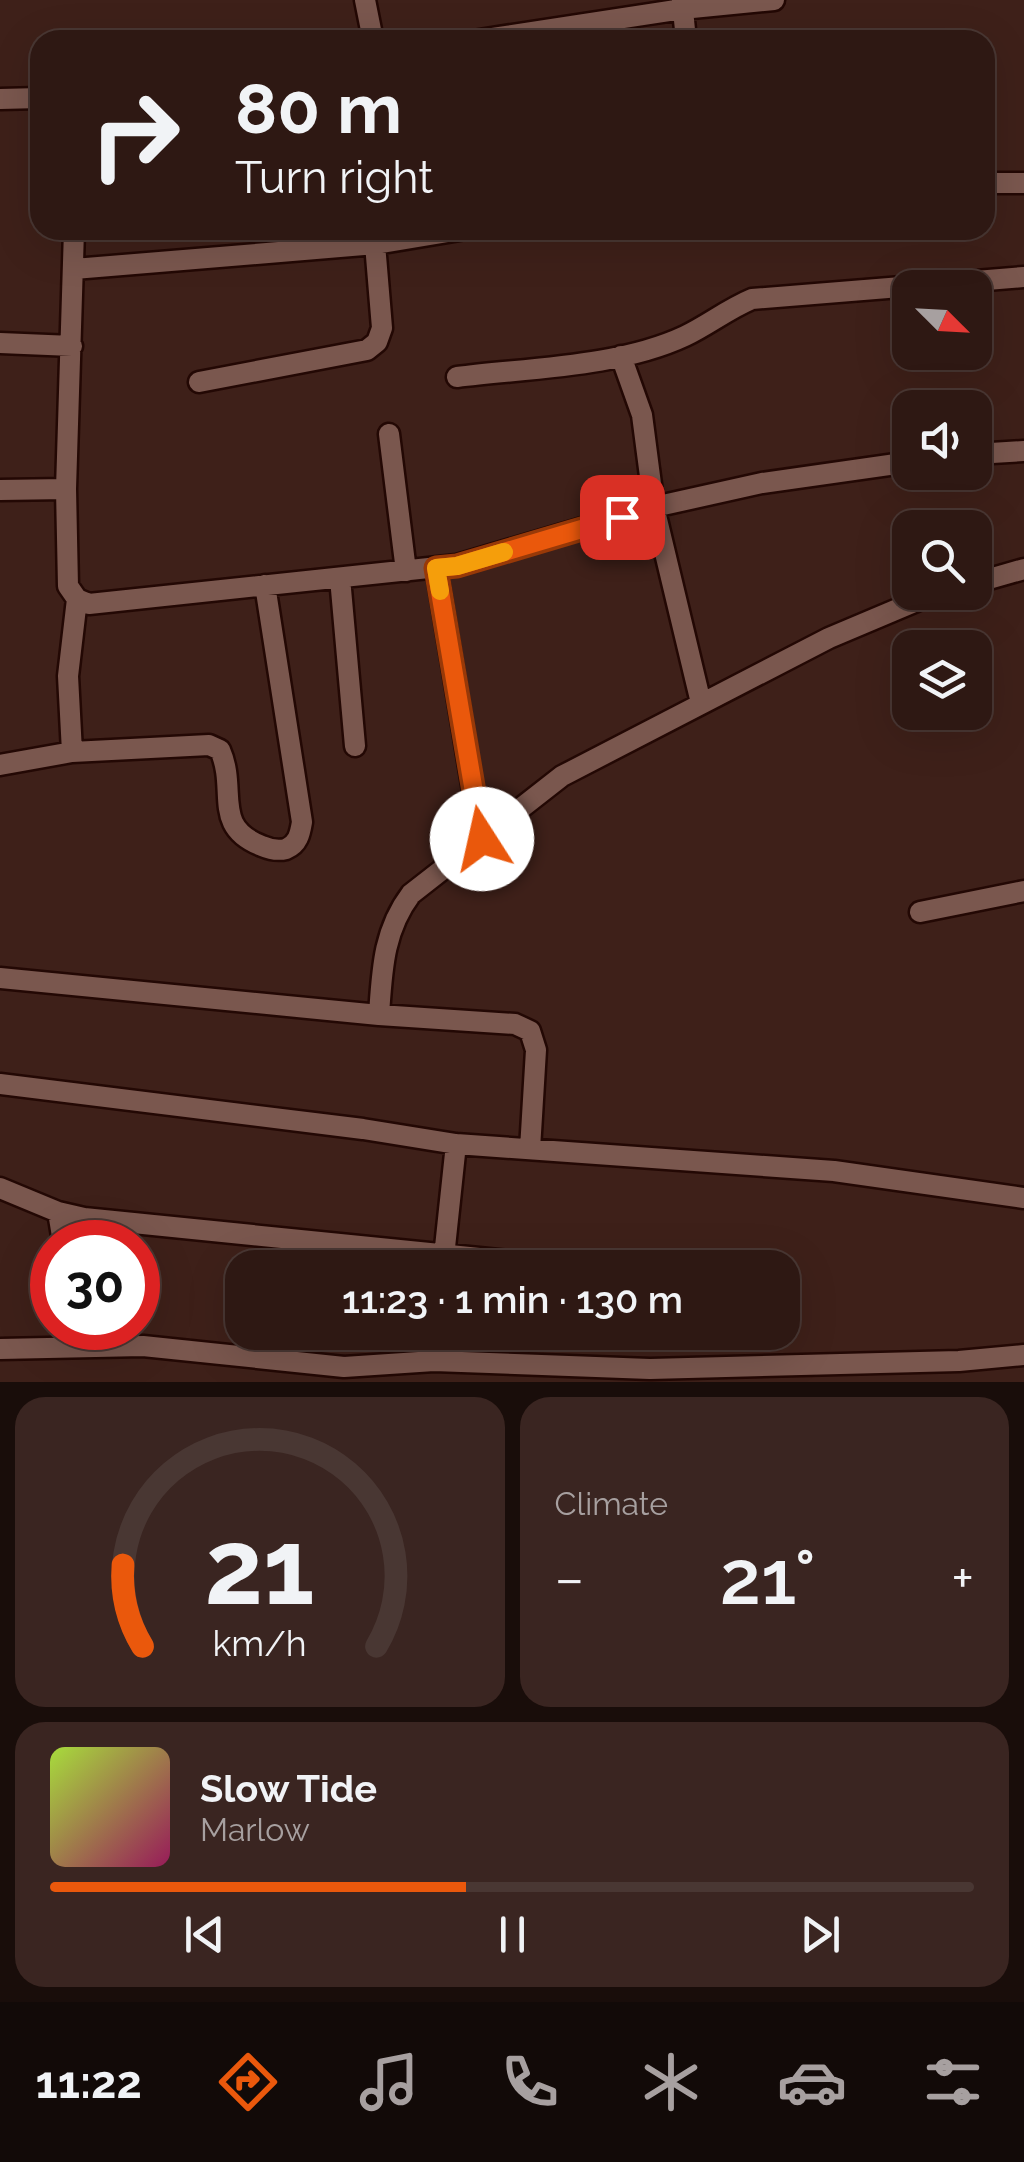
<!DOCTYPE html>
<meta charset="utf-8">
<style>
:root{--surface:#2e1813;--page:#3a2521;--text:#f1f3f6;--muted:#a7a0a0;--line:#493733;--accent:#ea580c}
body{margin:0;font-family:Raleway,sans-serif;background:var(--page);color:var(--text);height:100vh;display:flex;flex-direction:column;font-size:38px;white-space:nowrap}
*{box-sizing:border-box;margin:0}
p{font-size:32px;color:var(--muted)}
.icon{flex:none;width:55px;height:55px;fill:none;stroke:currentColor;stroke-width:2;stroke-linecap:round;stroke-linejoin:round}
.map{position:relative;height:1382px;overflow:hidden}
.drawer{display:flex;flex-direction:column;gap:15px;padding:15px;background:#190d0a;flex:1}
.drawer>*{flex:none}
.top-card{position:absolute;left:30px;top:30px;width:965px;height:210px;border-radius:30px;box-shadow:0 10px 40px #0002,0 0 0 2px var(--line);background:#2e1813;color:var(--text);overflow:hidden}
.needle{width:65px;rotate:114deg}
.tools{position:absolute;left:892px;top:270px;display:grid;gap:20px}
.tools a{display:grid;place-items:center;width:100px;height:100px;border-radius:20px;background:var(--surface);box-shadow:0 10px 40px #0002,0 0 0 2px var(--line);font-size:50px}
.speed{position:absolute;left:30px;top:1220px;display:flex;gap:20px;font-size:50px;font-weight:700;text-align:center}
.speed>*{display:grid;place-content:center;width:130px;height:130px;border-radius:50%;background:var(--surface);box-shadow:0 10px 40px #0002,0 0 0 2px var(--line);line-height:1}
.speed .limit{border:15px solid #d22;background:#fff;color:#111}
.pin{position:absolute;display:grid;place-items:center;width:85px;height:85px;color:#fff;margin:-42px;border-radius:20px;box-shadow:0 5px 15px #0006}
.me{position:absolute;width:110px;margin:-55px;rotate:350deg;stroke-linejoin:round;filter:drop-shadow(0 0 8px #0008)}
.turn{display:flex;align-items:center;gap:35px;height:210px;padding:0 40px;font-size:45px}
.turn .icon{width:130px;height:130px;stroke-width:2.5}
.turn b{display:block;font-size:70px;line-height:85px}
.big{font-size:75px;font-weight:600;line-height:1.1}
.drawer .widget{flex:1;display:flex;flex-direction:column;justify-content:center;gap:15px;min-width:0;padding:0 35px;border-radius:30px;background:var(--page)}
.drawer .dial{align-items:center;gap:0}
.dial svg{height:260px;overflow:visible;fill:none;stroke:var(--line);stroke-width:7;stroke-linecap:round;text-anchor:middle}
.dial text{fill:var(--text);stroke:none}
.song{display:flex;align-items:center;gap:30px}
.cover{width:120px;height:120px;border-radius:15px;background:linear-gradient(135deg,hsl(80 70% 55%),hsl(330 70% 35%))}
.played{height:10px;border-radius:5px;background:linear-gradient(90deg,var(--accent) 45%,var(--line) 45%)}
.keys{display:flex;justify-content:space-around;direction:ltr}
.heat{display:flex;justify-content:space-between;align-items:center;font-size:55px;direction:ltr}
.drawer .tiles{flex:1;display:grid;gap:15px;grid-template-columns:1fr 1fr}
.widget:last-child{grid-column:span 2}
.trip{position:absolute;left:225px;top:1250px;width:575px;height:100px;border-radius:30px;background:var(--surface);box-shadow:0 10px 40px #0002,0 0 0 2px var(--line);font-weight:600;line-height:100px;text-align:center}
.menu{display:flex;height:160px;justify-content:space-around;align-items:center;background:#120a08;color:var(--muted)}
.menu .icon{width:70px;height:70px}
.menu .on{color:var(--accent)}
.menu b{font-size:45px;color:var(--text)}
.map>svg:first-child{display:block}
</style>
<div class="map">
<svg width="1024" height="1382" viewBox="0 0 1024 1382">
<rect width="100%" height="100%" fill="#3e2019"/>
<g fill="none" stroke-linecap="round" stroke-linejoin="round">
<!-- minor casing -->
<g stroke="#230804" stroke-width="25">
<path id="minor" d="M365,0L373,40
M682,0L686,40
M479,40L682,9L774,0
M0,99L40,98
M985,183H1024
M74,230L66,489L68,586L77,599L89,604L457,565L654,507L762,483L910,462
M74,269L376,244L460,230
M0,343L72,346
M621,356L642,415L654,507L701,703
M457,377C528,368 619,367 685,336C708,325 728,309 752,299L1024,277
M199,382L367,350L377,342L382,328L374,232
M389,434L406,571
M975,454L1024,451
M0,490L66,489
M436,568L481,839
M340,578L355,746
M975,583L1024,569
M72,752L68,676L77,599
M0,765L72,752L209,745L220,750C238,791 211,826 262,846C269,849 278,851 286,849C298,844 300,834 302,822L265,585
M920,912L1024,891
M0,978L379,1015L515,1024L530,1031L536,1050L530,1149
M379,1015C382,971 383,931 411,894L562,776L829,638L938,592
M0,1084L363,1129L456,1144L834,1171L1024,1198
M0,1188L58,1212L84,1218L578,1268
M58,1212L63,1242
M443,1266L456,1144
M0,1349L143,1346L344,1367L434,1361L650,1369L959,1361L1024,1355
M434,1361L437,1332"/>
</g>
<!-- minor -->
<use href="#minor" stroke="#7a574e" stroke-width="20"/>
</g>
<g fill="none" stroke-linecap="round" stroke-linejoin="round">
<!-- route casing -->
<g stroke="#983908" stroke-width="25">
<path id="route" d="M482,839L436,568L457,566L622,517"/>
</g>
<!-- route -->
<use href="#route" stroke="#ea580c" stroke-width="18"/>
<!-- slow -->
<path stroke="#f59e0b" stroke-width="18" d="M440,591L436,568L457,566L504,552"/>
</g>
</svg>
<div class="tools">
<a><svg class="needle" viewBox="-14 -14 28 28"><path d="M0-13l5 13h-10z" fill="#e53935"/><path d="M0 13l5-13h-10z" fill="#a7a0a0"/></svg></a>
<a><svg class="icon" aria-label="sound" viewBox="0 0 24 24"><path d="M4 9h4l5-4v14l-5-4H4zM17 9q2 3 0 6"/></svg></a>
<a><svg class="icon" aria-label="search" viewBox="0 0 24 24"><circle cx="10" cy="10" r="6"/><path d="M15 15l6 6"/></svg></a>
<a><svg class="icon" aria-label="layers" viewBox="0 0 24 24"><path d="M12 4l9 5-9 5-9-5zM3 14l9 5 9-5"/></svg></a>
</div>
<div class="speed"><div class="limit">30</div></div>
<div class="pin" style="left:622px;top:517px;background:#d93025"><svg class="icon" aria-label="arrive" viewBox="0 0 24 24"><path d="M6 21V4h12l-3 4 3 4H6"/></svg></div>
<svg class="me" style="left:482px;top:839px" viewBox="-20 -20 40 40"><circle r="19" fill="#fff"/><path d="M0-13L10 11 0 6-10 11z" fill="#ea580c"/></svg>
<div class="trip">11:23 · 1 min · 130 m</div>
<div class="top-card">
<div class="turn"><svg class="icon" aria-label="right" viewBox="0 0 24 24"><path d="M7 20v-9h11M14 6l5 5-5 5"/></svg><div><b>80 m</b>Turn right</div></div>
</div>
</div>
<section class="drawer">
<div class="tiles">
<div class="widget dial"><svg viewBox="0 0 100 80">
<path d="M14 69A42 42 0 1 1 86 69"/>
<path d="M14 69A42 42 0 0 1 8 44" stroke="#ea580c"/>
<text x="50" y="56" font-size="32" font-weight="700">21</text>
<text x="50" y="72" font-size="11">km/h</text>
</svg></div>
<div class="widget"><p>Climate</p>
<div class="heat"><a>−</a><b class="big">21°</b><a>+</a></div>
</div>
<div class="widget">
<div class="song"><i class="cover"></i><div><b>Slow Tide</b><p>Marlow</p></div></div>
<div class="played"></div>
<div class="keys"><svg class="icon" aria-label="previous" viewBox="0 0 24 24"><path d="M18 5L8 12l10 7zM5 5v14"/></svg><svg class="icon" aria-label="pause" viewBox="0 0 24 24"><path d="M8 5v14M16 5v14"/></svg><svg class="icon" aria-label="next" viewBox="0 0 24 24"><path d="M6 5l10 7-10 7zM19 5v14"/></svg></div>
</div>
</div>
</section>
<nav class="menu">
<b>11:22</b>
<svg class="icon on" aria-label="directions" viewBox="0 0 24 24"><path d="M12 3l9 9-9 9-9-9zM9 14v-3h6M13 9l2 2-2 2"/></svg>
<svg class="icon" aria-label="music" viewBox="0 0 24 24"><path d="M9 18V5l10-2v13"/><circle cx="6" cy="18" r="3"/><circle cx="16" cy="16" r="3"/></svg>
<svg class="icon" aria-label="phone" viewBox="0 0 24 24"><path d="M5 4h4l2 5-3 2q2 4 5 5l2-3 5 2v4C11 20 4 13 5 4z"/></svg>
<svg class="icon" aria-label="climate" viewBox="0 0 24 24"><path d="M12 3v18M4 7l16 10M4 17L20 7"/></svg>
<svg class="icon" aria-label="car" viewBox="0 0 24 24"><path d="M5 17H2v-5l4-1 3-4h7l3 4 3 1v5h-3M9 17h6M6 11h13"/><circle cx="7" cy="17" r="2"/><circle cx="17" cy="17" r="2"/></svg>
<svg class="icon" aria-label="filters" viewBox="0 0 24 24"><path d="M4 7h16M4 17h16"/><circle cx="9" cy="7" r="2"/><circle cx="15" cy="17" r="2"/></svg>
</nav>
